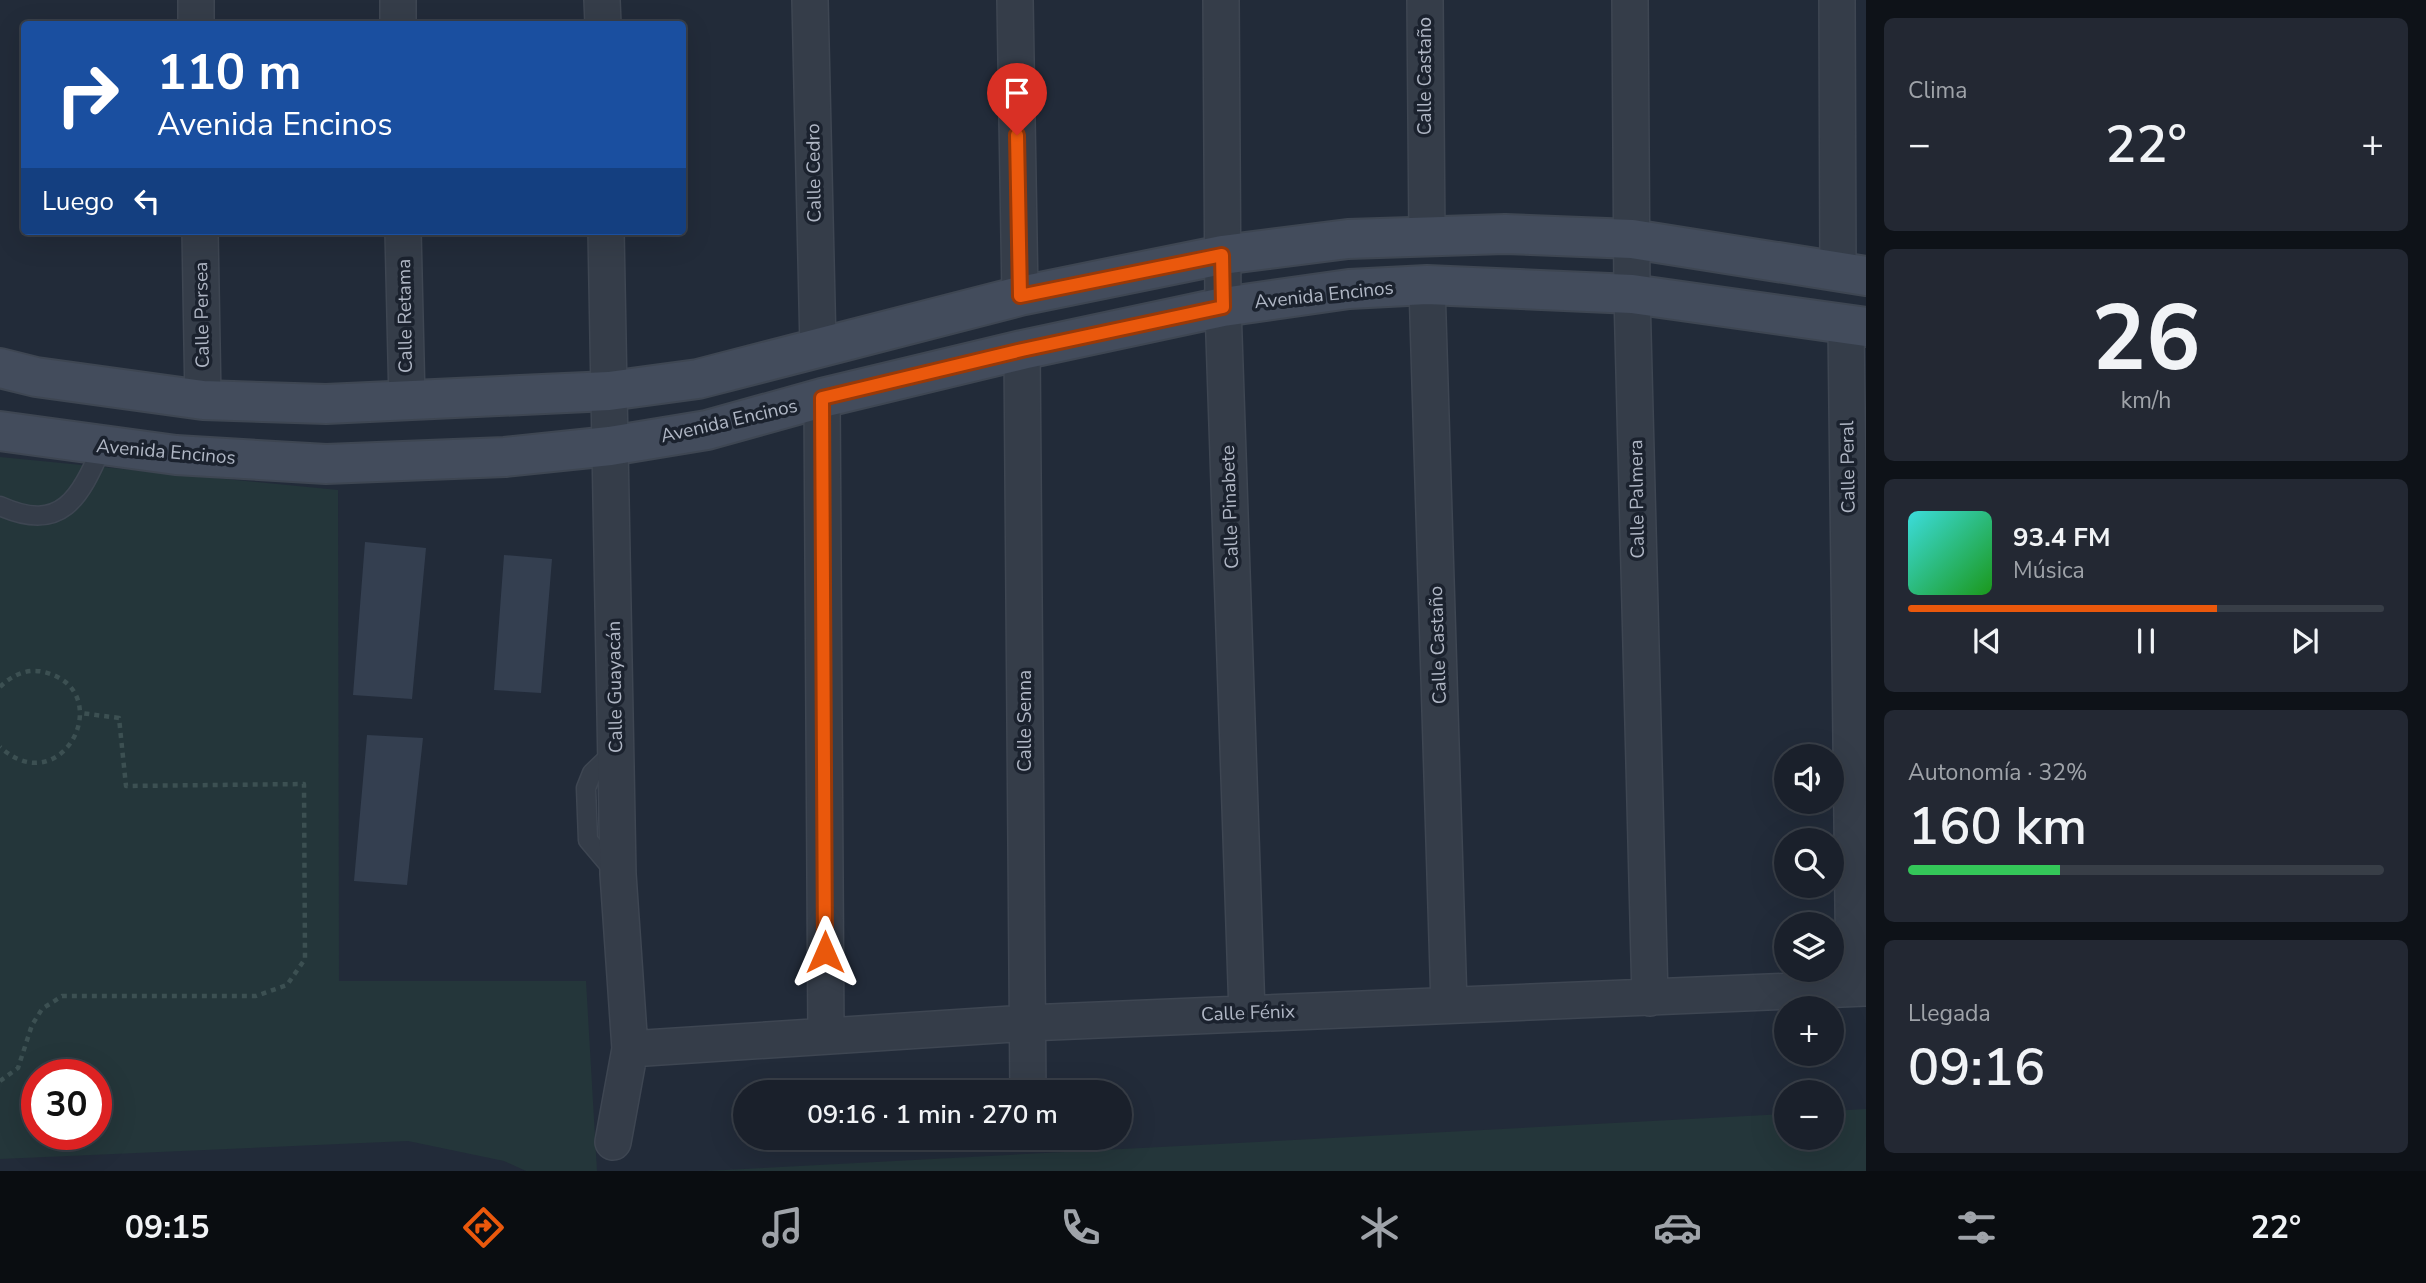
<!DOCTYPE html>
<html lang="es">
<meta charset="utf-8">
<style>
:root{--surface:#1a202b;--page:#232833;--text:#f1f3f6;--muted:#9fa3a9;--line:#383e47;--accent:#ea580c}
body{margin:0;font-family:"Nunito Sans",sans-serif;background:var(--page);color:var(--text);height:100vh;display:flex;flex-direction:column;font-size:26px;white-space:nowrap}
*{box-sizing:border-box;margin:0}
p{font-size:23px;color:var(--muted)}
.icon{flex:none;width:38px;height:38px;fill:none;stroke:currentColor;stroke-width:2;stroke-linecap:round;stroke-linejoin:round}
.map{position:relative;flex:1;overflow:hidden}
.sheet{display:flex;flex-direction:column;gap:18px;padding:18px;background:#0e1218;width:560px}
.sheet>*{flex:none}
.banner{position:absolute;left:21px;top:21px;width:665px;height:214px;border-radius:7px;box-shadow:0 7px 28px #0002,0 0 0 2px var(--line);background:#1a4fa0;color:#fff;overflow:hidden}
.tools{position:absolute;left:1774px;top:744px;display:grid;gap:14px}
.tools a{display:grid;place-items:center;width:70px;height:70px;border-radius:50%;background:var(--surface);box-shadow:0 7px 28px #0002,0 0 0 2px var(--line);font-size:35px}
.speed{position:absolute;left:21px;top:1059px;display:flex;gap:14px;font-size:35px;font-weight:700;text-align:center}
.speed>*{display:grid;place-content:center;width:91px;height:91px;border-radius:50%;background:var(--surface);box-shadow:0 7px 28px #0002,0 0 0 2px var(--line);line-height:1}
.speed .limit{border:10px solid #d22;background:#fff;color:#111}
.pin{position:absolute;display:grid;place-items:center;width:60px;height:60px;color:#fff;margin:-72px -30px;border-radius:50% 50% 50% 0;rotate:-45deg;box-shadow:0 0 7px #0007}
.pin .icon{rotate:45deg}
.me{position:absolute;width:77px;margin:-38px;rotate:0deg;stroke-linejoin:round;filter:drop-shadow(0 0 5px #0008)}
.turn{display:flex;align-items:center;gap:24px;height:147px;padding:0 21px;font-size:32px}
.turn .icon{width:91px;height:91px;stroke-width:2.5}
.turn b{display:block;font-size:49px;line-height:60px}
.then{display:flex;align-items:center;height:66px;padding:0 21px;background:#0003;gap:14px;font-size:26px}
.big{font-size:52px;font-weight:600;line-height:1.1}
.sheet .widget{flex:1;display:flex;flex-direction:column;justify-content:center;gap:10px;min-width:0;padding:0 24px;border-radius:10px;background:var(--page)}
.sheet .dial{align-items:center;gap:0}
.dial b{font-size:91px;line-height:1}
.song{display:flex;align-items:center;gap:21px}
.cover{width:84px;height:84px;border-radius:10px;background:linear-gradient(135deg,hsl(180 70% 55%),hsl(120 70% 35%))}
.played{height:7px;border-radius:4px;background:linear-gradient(90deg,var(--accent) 65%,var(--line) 65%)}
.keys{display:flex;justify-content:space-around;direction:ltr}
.heat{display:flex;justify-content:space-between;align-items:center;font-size:38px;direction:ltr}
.charge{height:10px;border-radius:5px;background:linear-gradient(90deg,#34c759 32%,var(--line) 0)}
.trip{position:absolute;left:733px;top:1080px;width:399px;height:70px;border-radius:35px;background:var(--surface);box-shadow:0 7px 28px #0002,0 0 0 2px var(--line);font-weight:600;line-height:70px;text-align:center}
.tabs{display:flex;height:112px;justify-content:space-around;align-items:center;background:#0a0d11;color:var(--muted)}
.tabs .icon{width:49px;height:49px}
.tabs .selected{color:var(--accent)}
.tabs b{font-size:32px;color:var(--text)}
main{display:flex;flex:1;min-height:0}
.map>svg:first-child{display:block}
</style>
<main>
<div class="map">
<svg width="1866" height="1171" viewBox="0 0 1866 1171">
<rect width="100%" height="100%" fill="#222b39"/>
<!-- green -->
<path fill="#24363a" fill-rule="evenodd" d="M0,457L338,490L339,981H586L597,1171H526L504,1161L408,1141L0,1159ZM37,1074H96V1134H37Z
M1866,1109V1171H705L1787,1114V1138H1832V1111Z"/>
<!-- building -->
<path fill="#343f50" d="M365,542L426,548L412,699L353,695Z
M504,555L552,559L541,693L494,690Z
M367,735L423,738L407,885L354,881Z"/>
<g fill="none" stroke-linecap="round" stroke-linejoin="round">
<!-- lane casing -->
<g stroke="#3e4652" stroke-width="21">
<path id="lane" d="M0,506C62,534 80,497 102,447
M615,872L588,840L586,788L592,773L616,750"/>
</g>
<!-- street casing -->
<g stroke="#3e4652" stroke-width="38">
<path id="street" d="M196,0V24
M398,0V24
M602,0L603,24
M810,0L818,347
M1015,0L1020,296
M1221,0L1223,307L1247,1013
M1425,0L1427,237
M1630,0L1632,294L1650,998
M1837,0L1838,272
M200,231L203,400
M403,231L407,401
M606,231L618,874L630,1049L613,1142
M1427,285L1449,1005
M1846,324L1854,988
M1022,350L1028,1092
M822,398L826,1036
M630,1049L1027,1023L1866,988"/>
</g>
<!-- secondary casing -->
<g stroke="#3e4652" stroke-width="42">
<path id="secondary" d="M0,368L36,377L203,400L326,404L609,391L698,379L1020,296L1222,255L1348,239L1505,234L1632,239L1866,276
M0,431L176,455L326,464L505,457L610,446L707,430L822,398L1022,350L1223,307L1349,289L1427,285L1632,294L1866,327"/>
</g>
<!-- path -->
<path stroke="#3c5052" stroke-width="4.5" stroke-dasharray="5 5" stroke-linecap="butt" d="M0,687C12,675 27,668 44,672C119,690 63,804 0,747
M0,1081L18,1068L32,1025L42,1009L62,996H256L287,985L305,959L304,784L126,786L119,718L81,713"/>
<!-- lane -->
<use href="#lane" stroke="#353d49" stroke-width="18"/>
<!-- street -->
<use href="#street" stroke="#353d49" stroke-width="35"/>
<!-- secondary -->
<use href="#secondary" stroke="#434c5c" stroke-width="38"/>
</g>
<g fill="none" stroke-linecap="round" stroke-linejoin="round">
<!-- route casing -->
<g stroke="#983908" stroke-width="18">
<path id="route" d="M825,952L822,398L1022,350L1223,307L1222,255L1020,296L1017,135"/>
</g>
<!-- route -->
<use href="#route" stroke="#ea580c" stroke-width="12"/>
</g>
<g text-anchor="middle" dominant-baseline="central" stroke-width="7" stroke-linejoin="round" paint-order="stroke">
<!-- street labels -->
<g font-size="19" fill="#b0b7c5" stroke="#1b222e">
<text transform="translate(1425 76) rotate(-90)">Calle Castaño</text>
<text transform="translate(814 173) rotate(-91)">Calle Cedro</text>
<text transform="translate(1324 295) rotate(-6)">Avenida Encinos</text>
<text transform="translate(202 315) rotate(-91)">Calle Persea</text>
<text transform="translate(405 316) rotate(-91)">Calle Retama</text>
<text transform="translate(729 421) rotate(-13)">Avenida Encinos</text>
<text transform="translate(166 452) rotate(5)">Avenida Encinos</text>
<text transform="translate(1848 467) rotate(-91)">Calle Peral</text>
<text transform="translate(1637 499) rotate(-91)">Calle Palmera</text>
<text transform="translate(1230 507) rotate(-92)">Calle Pinabete</text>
<text transform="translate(1438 645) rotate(-92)">Calle Castaño</text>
<text transform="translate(615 687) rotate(-91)">Calle Guayacán</text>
<text transform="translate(1025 721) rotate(-90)">Calle Senna</text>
<text transform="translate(1248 1013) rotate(-2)">Calle Fénix</text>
</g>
</g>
</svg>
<div class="tools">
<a><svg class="icon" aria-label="sound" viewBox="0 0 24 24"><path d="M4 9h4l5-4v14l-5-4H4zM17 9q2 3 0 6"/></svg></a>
<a><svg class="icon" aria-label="search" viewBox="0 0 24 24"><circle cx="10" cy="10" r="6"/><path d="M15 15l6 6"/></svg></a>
<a><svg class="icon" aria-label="layers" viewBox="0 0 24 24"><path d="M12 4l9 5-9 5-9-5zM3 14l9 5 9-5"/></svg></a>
<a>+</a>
<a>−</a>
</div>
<div class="speed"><div class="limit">30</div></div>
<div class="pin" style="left:1017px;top:135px;background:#d93025"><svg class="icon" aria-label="arrive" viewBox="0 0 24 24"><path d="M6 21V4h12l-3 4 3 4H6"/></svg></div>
<svg class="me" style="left:825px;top:952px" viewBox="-20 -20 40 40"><path d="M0-17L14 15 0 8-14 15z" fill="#ea580c" stroke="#fff" stroke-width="4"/></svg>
<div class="trip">09:16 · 1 min · 270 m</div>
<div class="banner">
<div class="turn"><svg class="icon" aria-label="right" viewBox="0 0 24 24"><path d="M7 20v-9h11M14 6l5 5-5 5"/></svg><div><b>110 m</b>Avenida Encinos</div></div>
<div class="then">Luego<svg class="icon" aria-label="left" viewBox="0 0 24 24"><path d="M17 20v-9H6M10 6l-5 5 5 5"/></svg></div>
</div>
</div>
<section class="sheet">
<div class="widget"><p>Clima</p>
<div class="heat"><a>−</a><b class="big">22°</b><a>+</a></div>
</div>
<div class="widget dial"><b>26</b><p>km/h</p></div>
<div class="widget">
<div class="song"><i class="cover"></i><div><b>93.4 FM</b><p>Música</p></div></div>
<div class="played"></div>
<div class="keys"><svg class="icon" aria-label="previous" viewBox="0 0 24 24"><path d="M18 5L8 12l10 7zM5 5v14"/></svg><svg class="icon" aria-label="pause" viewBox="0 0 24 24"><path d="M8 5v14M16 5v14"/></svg><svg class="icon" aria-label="next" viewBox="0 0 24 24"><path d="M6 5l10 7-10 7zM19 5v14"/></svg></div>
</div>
<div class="widget"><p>Autonomía · 32%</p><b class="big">160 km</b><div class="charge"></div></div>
<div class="widget"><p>Llegada</p><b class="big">09:16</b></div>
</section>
</main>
<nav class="tabs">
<b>09:15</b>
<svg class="icon selected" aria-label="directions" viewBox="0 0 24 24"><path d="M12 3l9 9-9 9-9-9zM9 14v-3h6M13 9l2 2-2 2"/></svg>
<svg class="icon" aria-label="music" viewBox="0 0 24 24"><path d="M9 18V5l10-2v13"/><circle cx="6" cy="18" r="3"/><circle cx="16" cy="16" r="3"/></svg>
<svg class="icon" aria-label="phone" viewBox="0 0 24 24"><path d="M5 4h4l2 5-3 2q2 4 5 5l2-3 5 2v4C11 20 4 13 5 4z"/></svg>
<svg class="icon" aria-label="climate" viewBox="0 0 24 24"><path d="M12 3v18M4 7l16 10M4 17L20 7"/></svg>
<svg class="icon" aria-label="car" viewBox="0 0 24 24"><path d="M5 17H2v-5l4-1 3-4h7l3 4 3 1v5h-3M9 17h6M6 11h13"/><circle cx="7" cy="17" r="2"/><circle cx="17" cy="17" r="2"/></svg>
<svg class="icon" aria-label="filters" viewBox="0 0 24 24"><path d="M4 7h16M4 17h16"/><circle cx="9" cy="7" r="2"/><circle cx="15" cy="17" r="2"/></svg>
<b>22°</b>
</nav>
